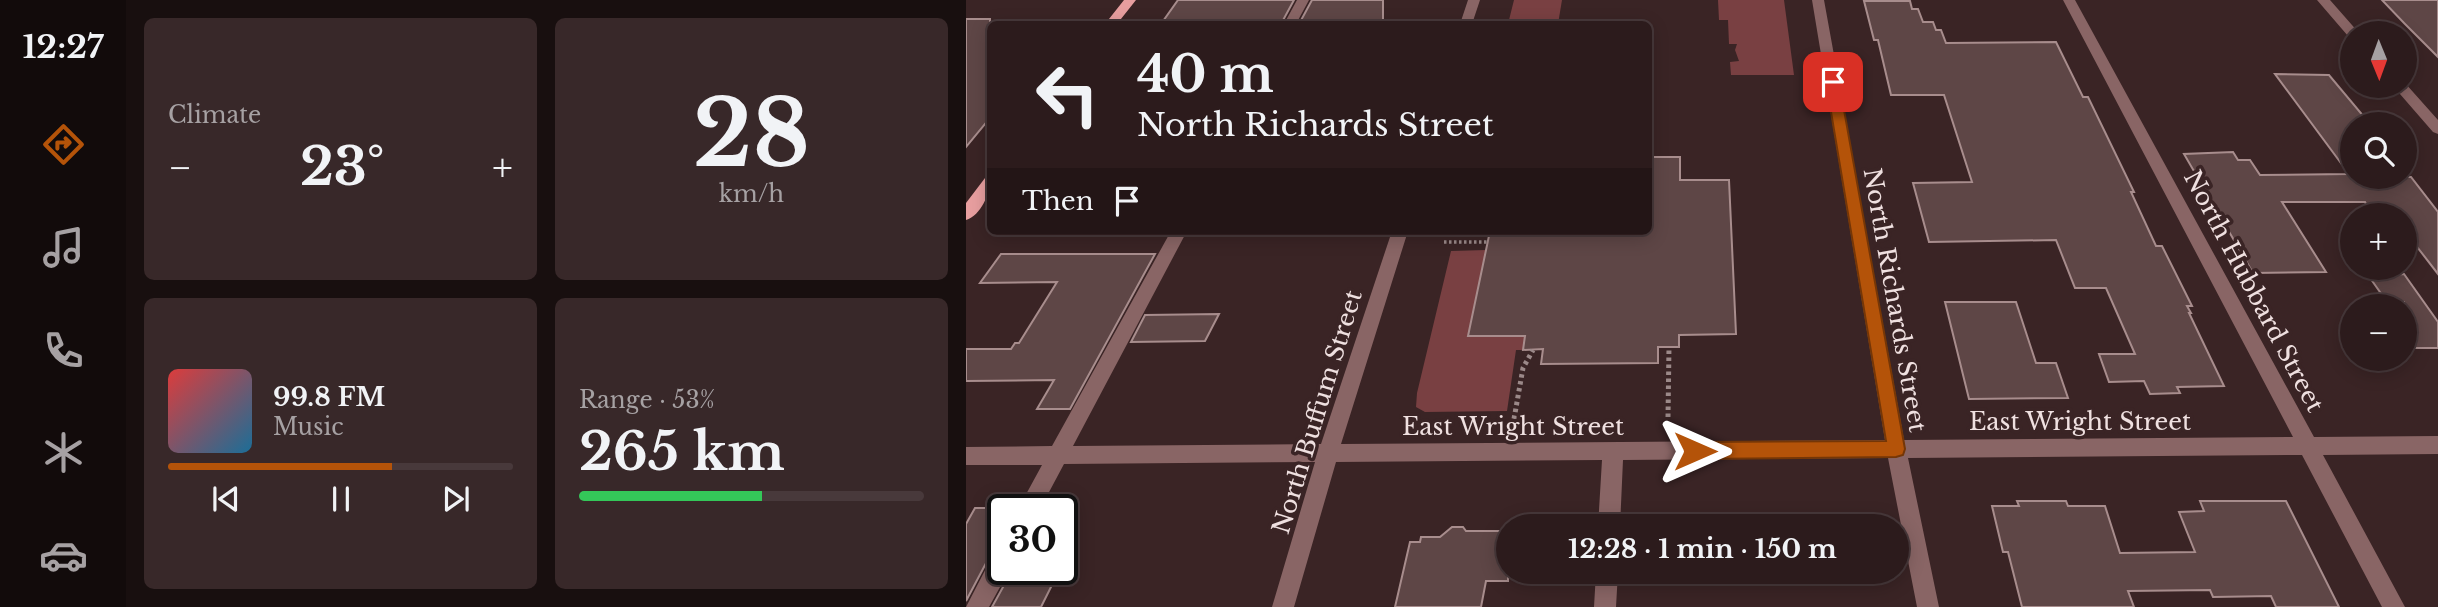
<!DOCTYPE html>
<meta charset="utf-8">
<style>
:root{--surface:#2c1b1c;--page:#382829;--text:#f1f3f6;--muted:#a6a1a3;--line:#48393b;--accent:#b45309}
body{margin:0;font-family:"Libre Baskerville",serif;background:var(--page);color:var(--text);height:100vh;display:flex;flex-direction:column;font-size:26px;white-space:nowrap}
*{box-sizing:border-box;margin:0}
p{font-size:23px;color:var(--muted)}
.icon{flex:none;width:38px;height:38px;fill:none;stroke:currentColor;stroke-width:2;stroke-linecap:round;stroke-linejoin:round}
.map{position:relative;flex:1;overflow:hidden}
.details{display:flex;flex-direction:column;gap:18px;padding:18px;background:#180f0f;width:840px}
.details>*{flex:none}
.top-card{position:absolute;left:21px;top:21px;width:665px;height:214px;border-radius:10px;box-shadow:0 4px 18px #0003,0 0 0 2px var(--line);background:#2c1b1c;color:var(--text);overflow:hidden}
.needle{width:46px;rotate:179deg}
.controls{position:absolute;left:1374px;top:21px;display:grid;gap:14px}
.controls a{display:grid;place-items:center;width:77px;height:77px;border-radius:50%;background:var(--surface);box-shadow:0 4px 18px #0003,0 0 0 2px var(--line);font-size:35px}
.speed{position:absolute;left:21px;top:494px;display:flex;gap:14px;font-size:35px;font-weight:700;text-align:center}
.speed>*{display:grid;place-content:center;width:91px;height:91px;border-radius:50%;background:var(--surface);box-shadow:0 4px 18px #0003,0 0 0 2px var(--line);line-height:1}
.speed .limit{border:4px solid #111;border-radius:10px;background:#fff;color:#111}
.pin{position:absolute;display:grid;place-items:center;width:60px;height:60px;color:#fff;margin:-30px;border-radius:14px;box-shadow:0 4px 10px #0006}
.me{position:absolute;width:77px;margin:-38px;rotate:90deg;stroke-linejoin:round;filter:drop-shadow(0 0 5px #0008)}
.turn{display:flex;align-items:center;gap:24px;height:147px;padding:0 35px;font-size:32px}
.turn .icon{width:91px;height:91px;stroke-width:2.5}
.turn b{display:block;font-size:49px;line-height:60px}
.then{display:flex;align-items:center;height:66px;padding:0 35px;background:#0003;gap:14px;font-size:26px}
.big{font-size:52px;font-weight:800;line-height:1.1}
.details .widget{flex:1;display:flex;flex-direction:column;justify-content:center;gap:10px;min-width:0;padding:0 24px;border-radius:10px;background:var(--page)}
.details .dial{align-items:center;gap:0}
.dial b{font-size:91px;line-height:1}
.song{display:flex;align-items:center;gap:21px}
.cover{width:84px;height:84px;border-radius:10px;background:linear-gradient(135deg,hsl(0 70% 55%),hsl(200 70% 35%))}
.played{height:7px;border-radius:4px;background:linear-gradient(90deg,var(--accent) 65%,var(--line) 65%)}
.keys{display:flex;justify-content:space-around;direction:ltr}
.heat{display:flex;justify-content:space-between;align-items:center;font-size:38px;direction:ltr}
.charge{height:10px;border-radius:5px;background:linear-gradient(90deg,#34c759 53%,var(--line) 0)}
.details .tiles{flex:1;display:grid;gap:18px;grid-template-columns:repeat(2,1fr)}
.trip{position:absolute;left:530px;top:514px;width:413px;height:70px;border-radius:35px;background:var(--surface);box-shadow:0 4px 18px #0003,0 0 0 2px var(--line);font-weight:800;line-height:70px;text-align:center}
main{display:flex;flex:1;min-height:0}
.tab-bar{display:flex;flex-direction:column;width:126px;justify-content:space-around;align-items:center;background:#120b0b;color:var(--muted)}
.tab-bar .icon{width:49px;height:49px}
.tab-bar .selected{color:var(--accent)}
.tab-bar b{font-size:32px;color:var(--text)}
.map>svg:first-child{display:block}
</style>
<main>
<nav class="tab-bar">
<b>12:27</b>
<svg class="icon selected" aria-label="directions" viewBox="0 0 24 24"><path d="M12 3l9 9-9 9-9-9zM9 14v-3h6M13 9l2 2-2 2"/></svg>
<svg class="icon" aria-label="music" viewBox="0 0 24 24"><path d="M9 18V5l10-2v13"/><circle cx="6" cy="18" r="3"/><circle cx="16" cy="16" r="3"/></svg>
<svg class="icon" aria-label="phone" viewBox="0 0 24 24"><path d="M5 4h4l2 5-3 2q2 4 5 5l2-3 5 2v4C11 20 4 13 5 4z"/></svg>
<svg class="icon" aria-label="climate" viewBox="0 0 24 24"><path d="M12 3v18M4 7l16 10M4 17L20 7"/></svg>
<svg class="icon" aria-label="car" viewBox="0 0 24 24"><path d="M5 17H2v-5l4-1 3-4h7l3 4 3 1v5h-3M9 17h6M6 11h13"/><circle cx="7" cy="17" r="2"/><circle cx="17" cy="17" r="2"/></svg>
</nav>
<section class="details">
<div class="tiles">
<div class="widget"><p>Climate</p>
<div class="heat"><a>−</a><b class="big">23°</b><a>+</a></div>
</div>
<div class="widget dial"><b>28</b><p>km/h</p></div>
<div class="widget">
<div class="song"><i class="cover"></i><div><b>99.8 FM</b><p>Music</p></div></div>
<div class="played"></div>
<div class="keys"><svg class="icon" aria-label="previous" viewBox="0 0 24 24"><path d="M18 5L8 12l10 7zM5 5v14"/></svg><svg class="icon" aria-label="pause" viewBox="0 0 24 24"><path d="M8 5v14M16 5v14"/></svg><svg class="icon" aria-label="next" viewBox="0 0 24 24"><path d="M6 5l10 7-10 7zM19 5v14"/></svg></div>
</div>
<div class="widget"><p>Range · 53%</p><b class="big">265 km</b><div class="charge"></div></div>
</div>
</section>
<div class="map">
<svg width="1472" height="607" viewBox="0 0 1472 607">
<rect width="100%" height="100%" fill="#3a2425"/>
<!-- green -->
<path fill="#794042" d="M548,0H596L592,24H542Z
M752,0H818L828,75H765L764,62L773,61L769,50L771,44H763L762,20H753Z
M520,250L502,336H559L557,350H550L541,411L459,412L450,407L451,393L485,251Z"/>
<!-- building -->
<path fill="#5e4646" stroke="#a88d8d" stroke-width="2" d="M212,0H328L315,24H195Z
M346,0H417V24H333Z
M1416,0H1472V57L1439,24Z
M898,1H944L946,9H952L957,22H967L970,30H975L980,43L1090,42L1117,97H1122L1168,192H1165L1190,246H1196L1226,306H1221L1225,313H1223L1258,386L1211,387L1214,393L1184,394L1178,381L1143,382L1133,354H1169L1140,288H1109L1090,240L963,242L947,183L1006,182L978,95H925L912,40H908Z
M0,19H24V118L0,147Z
M1309,74L1363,75L1404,124H1386V177H1445L1472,212V274L1438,230V215H1427L1419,206H1401L1399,202H1316L1360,272L1287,273L1218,154L1267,152L1272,160H1284L1294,175L1383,174Z
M682,157H714V180H763L770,334L713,335V347H692V363L575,364L577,349L557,350L559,336H502L524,231H682Z
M35,254H189L104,409H71L88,380L0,381V349H45L49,343H53L91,282L14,283Z
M1438,274L1472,322V348H1445L1438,339V302H1421L1402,275Z
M979,302H1050L1070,363H1090L1102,398L1003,399Z
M253,314L239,341L165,342L179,315Z
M1051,501H1100L1102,506H1139L1154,553L1229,552L1213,512L1238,511L1234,501H1320L1373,607H1310L1305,596L1247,597L1244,590L1162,591L1168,607H1056L1042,552H1037L1026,506H1053Z
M9,508H37V538L32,547L27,550L0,601V524Z
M486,527H497L500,531H542V581H520L515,607H429L444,542H454L455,537H474Z
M47,569H94L75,607H26Z"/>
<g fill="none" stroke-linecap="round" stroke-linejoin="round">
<!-- path-far1 -->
<path stroke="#9b8989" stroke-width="3.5" stroke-dasharray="2.5 2.5" stroke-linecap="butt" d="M478,242H522"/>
<!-- path -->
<path stroke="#9b8989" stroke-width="5" stroke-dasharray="3.5 3.5" stroke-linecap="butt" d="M702,417L703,347
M548,419L557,368L567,350"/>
<!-- minor -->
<path fill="#896565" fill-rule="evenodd" d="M331,0H343L330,24H318Z
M502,0H514L506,24H494Z
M846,0H858L938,440L1327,437L1097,0H1109L1348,437L1472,436V454L1357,455L1439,607H1416L1336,455L942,458L973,607H951L922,458L657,460L654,527H632L636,460L370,462L328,607H306L349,462L98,464L74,509H52L76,465H0V447L86,446L205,231H221L107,446L355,444L426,231H442L375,444L919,440Z
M1351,0H1364L1393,33L1382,36Z
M1439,83L1472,120V134L1467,132L1427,86H1438Z
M37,548V569H44L23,607H0L29,551Z
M630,572H652L650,607H628Z"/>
<!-- major -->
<path fill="#e79e9f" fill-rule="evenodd" d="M158,0H170L151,24H139Z
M24,177C25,191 16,215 0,220V203L19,178Z"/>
</g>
<!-- route -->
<path fill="#b45309" stroke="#753606" stroke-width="2" d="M867,78L873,82L939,449L937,455L930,457L729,459L722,456L720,451L722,445L729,442L920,441L860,82Z"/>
<g text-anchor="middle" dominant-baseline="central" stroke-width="7" stroke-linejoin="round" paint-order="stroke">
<!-- street labels -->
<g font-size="24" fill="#efe0e0" stroke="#3a2425">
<text transform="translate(1288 291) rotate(62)">North Hubbard Street</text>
<text transform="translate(929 300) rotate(80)">North Richards Street</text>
<text transform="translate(351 412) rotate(-73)">North Buffum Street</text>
<text x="1114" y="421">East Wright Street</text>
<text x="547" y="426">East Wright Street</text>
</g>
</g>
</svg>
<div class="controls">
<a><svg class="needle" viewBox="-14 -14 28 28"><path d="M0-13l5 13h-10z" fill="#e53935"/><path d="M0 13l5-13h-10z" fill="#a6a1a3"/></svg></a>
<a><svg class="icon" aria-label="search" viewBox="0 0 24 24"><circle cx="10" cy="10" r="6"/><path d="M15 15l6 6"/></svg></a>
<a>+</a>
<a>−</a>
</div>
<div class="speed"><div class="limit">30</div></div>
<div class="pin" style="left:867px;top:82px;background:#d93025"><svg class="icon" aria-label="arrive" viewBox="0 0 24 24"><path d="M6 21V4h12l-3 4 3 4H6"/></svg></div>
<svg class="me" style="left:729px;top:451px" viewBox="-20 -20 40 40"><path d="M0-17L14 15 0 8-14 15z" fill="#b45309" stroke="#fff" stroke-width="4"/></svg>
<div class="trip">12:28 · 1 min · 150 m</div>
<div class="top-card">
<div class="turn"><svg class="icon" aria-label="left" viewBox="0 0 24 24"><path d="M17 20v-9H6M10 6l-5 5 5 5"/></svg><div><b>40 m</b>North Richards Street</div></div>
<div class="then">Then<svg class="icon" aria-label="arrive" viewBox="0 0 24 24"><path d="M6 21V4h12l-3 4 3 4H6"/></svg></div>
</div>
</div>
</main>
